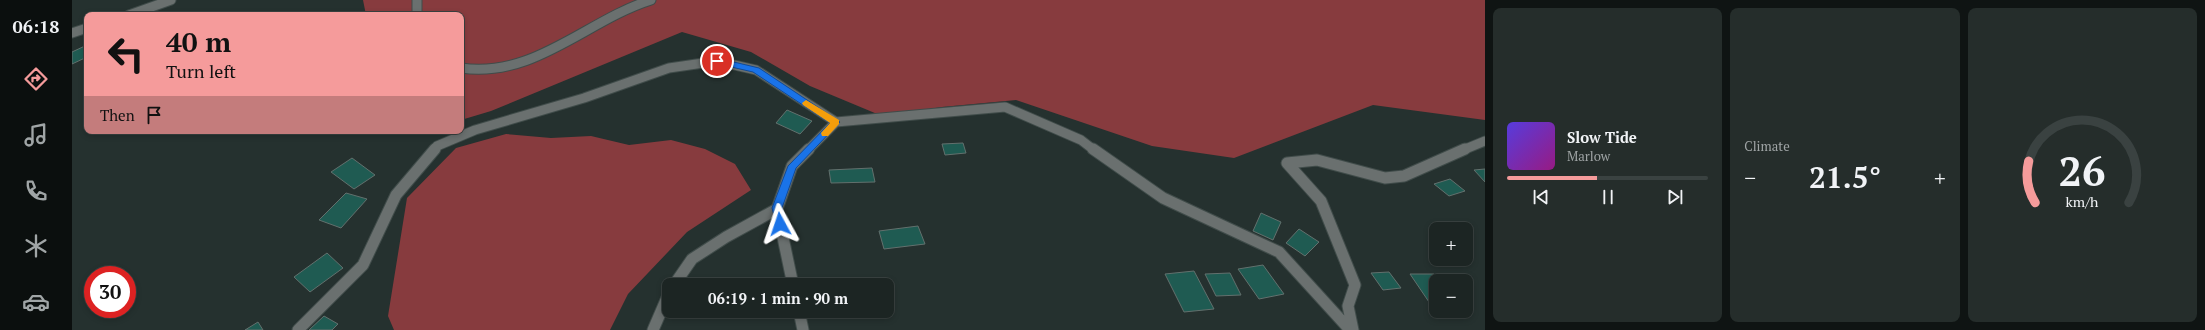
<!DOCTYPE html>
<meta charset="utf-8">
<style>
:root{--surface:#1c2523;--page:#252d2b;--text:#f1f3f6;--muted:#a0a5a6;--line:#3a4241;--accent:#f59b9b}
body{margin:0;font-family:"PT Serif",serif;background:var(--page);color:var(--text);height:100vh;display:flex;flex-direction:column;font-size:15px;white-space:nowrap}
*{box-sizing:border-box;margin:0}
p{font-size:13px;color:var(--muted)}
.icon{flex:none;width:22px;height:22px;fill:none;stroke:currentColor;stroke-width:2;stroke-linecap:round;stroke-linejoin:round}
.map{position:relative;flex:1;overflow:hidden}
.sheet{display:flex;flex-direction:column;gap:8px;padding:8px;background:#0f1413;width:720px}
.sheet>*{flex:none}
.banner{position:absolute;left:12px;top:12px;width:380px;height:122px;border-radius:8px;box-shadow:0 2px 6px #0003,0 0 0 1px var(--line);background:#f59b9b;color:#111;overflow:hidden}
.fabs{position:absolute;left:1357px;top:222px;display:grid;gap:8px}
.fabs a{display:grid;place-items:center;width:44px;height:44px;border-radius:8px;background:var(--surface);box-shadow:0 2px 6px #0003,0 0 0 1px var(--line);font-size:20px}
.speed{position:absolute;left:12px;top:266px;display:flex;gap:8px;font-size:20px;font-weight:700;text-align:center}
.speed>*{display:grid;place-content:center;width:52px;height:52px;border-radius:50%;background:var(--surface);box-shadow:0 2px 6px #0003,0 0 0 1px var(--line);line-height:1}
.speed .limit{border:6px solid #d22;background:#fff;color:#111}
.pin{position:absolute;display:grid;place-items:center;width:34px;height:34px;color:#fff;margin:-17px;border:2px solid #fff;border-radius:50%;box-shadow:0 1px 4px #0007}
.me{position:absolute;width:44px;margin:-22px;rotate:355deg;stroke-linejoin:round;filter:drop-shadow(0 0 3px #0008)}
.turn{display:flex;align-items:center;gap:14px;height:84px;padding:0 16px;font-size:18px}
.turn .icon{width:52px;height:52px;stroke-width:2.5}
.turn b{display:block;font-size:28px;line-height:34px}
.then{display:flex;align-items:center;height:38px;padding:0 16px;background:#0003;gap:8px;font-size:15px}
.big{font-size:30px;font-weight:600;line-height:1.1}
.sheet .tile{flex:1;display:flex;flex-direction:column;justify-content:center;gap:6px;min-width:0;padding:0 14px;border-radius:8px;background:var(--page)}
.sheet .dial{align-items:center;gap:0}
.dial svg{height:104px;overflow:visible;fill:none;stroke:var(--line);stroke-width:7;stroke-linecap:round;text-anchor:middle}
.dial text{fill:var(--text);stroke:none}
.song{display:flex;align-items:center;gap:12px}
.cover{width:48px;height:48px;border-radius:6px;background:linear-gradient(135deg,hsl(250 70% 55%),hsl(310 70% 35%))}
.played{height:4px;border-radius:2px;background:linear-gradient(90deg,var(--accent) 45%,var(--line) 45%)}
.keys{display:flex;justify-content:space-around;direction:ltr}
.heat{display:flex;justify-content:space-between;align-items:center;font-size:22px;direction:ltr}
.sheet .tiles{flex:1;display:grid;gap:8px;grid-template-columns:repeat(3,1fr)}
.trip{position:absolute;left:590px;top:278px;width:232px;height:40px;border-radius:8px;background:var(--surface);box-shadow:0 2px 6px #0003,0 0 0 1px var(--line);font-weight:600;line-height:40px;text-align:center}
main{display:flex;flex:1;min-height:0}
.dock{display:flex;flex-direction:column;width:72px;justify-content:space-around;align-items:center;background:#0b0f0e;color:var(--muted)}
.dock .icon{width:28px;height:28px}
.dock .on{color:var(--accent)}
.dock b{font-size:18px;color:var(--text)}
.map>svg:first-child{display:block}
</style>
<main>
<nav class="dock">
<b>06:18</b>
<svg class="icon on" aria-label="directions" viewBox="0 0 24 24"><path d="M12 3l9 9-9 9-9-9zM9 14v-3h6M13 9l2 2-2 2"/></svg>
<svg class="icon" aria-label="music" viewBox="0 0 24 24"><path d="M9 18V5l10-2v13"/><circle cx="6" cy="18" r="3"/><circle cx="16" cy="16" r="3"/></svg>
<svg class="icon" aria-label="phone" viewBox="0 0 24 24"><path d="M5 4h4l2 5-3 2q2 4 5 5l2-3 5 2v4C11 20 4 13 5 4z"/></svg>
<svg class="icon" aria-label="climate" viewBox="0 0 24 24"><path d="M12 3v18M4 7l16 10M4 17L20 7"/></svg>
<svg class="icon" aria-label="car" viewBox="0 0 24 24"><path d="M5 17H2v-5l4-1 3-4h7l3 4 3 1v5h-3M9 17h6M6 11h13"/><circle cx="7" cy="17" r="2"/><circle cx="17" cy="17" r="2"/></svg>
</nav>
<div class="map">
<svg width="1413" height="330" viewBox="0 0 1413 330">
<rect width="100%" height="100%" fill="#25312f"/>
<!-- forest -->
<path fill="#873b3e" d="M291,0H1413V120L1301,105L1162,158L1080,146L944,100L870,107L810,116L738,86L679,52L610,32L419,111L389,120V15H294Z
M434,134L479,138L519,136L557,145L599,140L633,149L663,164L679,190L615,232L556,294L538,330H322L316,316L335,198L384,148Z"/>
<!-- building -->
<path fill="#1f5b52" stroke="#62706d" d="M15,45V57L0,64V52Z
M715,110L740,121L728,134L704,123Z
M891,143L894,153L873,155L870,144Z
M280,158L303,175L282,189L259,172Z
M800,168L803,182L759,183L757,170Z
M1413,169V182L1402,170Z
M1378,179L1393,191L1377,196L1362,184Z
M274,193L295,199L269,228L247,220Z
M1189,213L1209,222L1201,240L1181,231Z
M846,226L853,244L812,249L807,231Z
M1227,229L1247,242L1233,256L1214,243Z
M255,253L271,268L238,292L222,277Z
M1191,265L1212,294L1187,299L1166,269Z
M1122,271L1142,309L1112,312L1093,274Z
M1317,272L1329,288L1311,290L1299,273Z
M1158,273L1169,295L1144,296L1133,274Z
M1338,274H1362L1368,281H1364V302H1357Z
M252,316L266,324L260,330H237Z
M186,322L191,330H173Z"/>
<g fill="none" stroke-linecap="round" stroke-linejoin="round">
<!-- minor-far1 casing -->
<g stroke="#404c4a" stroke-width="11">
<path id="minor-far1" d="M345,0V15
M57,15L99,0
M0,33L15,28
M389,68C462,79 515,20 579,0
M362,150L365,146L403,130L512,98L597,68L645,61L684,70L764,122
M736,150L764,122L933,107L1009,140L1022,150
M1391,150L1413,141"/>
</g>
<!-- minor casing -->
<g stroke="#404c4a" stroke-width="13">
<path id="minor" d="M1021,149L1091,198L1207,252L1278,330
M602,285L620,259L654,237L705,209
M721,285L705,209L720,166L737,149
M727,311L731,330
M226,330L291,265L324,195L363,149
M581,330L597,293
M1281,330L1276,306L1283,285L1249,201L1215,163L1245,160L1313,178L1332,176L1393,149"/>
</g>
<!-- minor-far1 -->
<use href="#minor-far1" stroke="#6a706f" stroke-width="9"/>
<!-- minor -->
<use href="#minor" stroke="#6a706f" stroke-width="11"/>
</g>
<!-- route -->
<path fill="#1a73e8" stroke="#114b97" d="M645,58L687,68L768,122L724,168L710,208L713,224L712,227H705L700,208L716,166L758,123L681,72L642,63L641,61Z"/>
<!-- slow -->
<path fill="#f59e0b" d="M734,100L767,120V124L756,136H750L749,133L758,123L731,105L730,103Z"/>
</svg>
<div class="fabs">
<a>+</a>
<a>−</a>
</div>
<div class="speed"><div class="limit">30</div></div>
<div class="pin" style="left:645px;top:61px;background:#d93025"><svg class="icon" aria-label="arrive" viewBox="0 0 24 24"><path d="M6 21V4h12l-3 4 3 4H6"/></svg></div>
<svg class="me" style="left:708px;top:224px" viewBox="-20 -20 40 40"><path d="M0-17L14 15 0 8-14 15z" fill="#1a73e8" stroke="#fff" stroke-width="4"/></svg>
<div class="trip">06:19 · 1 min · 90 m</div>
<div class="banner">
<div class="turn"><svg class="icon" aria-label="left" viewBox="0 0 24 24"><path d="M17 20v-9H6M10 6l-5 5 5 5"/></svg><div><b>40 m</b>Turn left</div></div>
<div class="then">Then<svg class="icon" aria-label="arrive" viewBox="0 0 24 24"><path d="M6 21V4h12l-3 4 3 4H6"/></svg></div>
</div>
</div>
<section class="sheet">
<div class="tiles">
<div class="tile">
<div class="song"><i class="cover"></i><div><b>Slow Tide</b><p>Marlow</p></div></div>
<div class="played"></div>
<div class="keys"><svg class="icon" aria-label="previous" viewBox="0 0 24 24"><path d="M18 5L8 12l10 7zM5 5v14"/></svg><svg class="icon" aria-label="pause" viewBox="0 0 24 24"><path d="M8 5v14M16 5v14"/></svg><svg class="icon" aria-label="next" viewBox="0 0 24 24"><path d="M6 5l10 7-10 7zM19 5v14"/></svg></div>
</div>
<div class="tile"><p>Climate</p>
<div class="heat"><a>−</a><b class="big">21.5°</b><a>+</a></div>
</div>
<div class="tile dial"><svg viewBox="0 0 100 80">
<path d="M14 69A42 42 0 1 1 86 69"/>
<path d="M14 69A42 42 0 0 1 9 37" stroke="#f59b9b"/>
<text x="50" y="56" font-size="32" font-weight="700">26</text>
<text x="50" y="72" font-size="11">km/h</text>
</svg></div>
</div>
</section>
</main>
